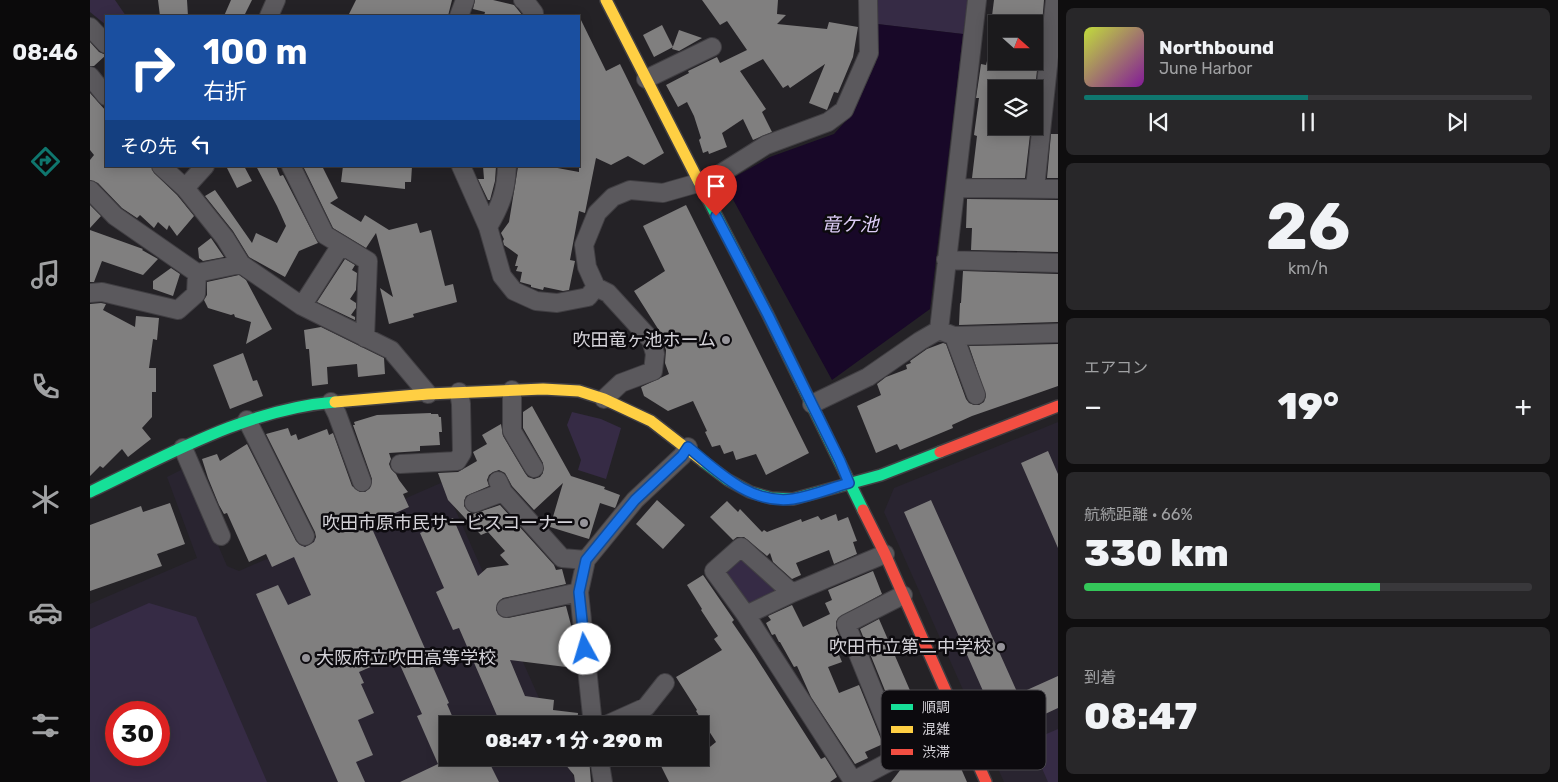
<!DOCTYPE html>
<html lang="ja">
<meta charset="utf-8">
<style>
:root{--surface:#1b1a1c;--page:#282729;--text:#f1f3f6;--muted:#a0a1a3;--line:#39383b;--accent:#0f766e}
body{margin:0;font-family:Rubik,"Noto Sans JP",sans-serif;background:var(--page);color:var(--text);height:100vh;display:flex;flex-direction:column;font-size:19px;white-space:nowrap}
*{box-sizing:border-box;margin:0}
p{font-size:16px;color:var(--muted)}
.icon{flex:none;width:28px;height:28px;fill:none;stroke:currentColor;stroke-width:2;stroke-linecap:round;stroke-linejoin:round}
.map{position:relative;flex:1;overflow:hidden}
.details{display:flex;flex-direction:column;gap:8px;padding:8px;background:#0f0e0f;width:500px}
.details>*{flex:none}
.guide{position:absolute;left:15px;top:15px;width:475px;height:152px;border-radius:0px;box-shadow:0 2px 12px #0003,0 0 0 1px var(--line);background:#1a4fa0;color:#fff;overflow:hidden}
.needle{width:32px;rotate:111deg}
.buttons{position:absolute;left:898px;top:15px;display:grid;gap:10px}
.buttons a{display:grid;place-items:center;width:55px;height:55px;border-radius:0px;background:var(--surface);box-shadow:0 2px 12px #0003,0 0 0 1px var(--line);font-size:25px}
.speed{position:absolute;left:15px;top:701px;display:flex;gap:10px;font-size:25px;font-weight:700;text-align:center}
.speed>*{display:grid;place-content:center;width:65px;height:65px;border-radius:50%;background:var(--surface);box-shadow:0 2px 12px #0003,0 0 0 1px var(--line);line-height:1}
.speed .limit{border:8px solid #d22;background:#fff;color:#111}
.pin{position:absolute;display:grid;place-items:center;width:42px;height:42px;color:#fff;margin:-51px -21px;border-radius:50% 50% 50% 0;rotate:-45deg;box-shadow:0 0 5px #0007}
.pin .icon{rotate:45deg}
.me{position:absolute;width:55px;margin:-28px;rotate:354deg;stroke-linejoin:round;filter:drop-shadow(0 0 4px #0008)}
.turn{display:flex;align-items:center;gap:18px;height:105px;padding:0 15px;font-size:22px}
.turn .icon{width:65px;height:65px;stroke-width:2.5}
.turn b{display:block;font-size:35px;line-height:42px}
.then{display:flex;align-items:center;height:48px;padding:0 15px;background:#0003;gap:10px;font-size:19px}
.big{font-size:38px;font-weight:800;line-height:1.1}
.details .tile{flex:1;display:flex;flex-direction:column;justify-content:center;gap:8px;min-width:0;padding:0 18px;border-radius:8px;background:var(--page)}
.details .dial{align-items:center;gap:0}
.dial b{font-size:65px;line-height:1}
.song{display:flex;align-items:center;gap:15px}
.cover{width:60px;height:60px;border-radius:8px;background:linear-gradient(135deg,hsl(70 70% 55%),hsl(290 70% 35%))}
.played{height:5px;border-radius:2px;background:linear-gradient(90deg,var(--accent) 50%,var(--line) 50%)}
.keys{display:flex;justify-content:space-around;direction:ltr}
.heat{display:flex;justify-content:space-between;align-items:center;font-size:28px;direction:ltr}
.charge{height:8px;border-radius:4px;background:linear-gradient(90deg,#34c759 66%,var(--line) 0)}
.trip{position:absolute;left:349px;top:716px;width:270px;height:50px;border-radius:0px;background:var(--surface);box-shadow:0 2px 12px #0003,0 0 0 1px var(--line);font-weight:800;line-height:50px;text-align:center}
main{display:flex;flex:1;min-height:0}
.menu{display:flex;flex-direction:column;width:90px;justify-content:space-around;align-items:center;background:#0b0a0b;color:var(--muted)}
.menu .icon{width:35px;height:35px}
.menu .selected{color:var(--accent)}
.menu b{font-size:22px;color:var(--text)}
.map>svg:first-child{display:block}
</style>
<main>
<nav class="menu">
<b>08:46</b>
<svg class="icon selected" aria-label="directions" viewBox="0 0 24 24"><path d="M12 3l9 9-9 9-9-9zM9 14v-3h6M13 9l2 2-2 2"/></svg>
<svg class="icon" aria-label="music" viewBox="0 0 24 24"><path d="M9 18V5l10-2v13"/><circle cx="6" cy="18" r="3"/><circle cx="16" cy="16" r="3"/></svg>
<svg class="icon" aria-label="phone" viewBox="0 0 24 24"><path d="M5 4h4l2 5-3 2q2 4 5 5l2-3 5 2v4C11 20 4 13 5 4z"/></svg>
<svg class="icon" aria-label="climate" viewBox="0 0 24 24"><path d="M12 3v18M4 7l16 10M4 17L20 7"/></svg>
<svg class="icon" aria-label="car" viewBox="0 0 24 24"><path d="M5 17H2v-5l4-1 3-4h7l3 4 3 1v5h-3M9 17h6M6 11h13"/><circle cx="7" cy="17" r="2"/><circle cx="17" cy="17" r="2"/></svg>
<svg class="icon" aria-label="filters" viewBox="0 0 24 24"><path d="M4 7h16M4 17h16"/><circle cx="9" cy="7" r="2"/><circle cx="15" cy="17" r="2"/></svg>
</nav>
<div class="map">
<svg width="968" height="782" viewBox="0 0 968 782">
<rect width="100%" height="100%" fill="#242226"/>
<!-- built -->
<path fill="#292430" fill-rule="evenodd" d="M968,422V782H914L794,512L804,488Z
M95,468L137,566L149,571L353,482L461,725H358V758H475L486,782H0V604L107,558L77,477ZM26,712H69V755H26Z"/>
<!-- green -->
<path fill="#362b45" fill-rule="evenodd" d="M0,0H25L36,16H16V25L0,12Z
M785,0H878L873,34L787,24Z
M482,412L511,419L531,428L516,479L488,470L491,460L477,425Z
M654,558L685,587L683,593L658,604L635,576V569L646,559Z
M59,603L106,617L177,782H0V629ZM69,712V755H26V712Z
M968,729V782H958L940,741Z
M517,758H541L519,768Z"/>
<!-- water -->
<path fill="#180828" d="M787,24L873,34L840,309L742,380L634,183L680,157L744,134L763,113L786,62Z"/>
<!-- building -->
<path fill="#807f7f" d="M68,0H97L98,16H70Z
M141,0H162L154,16H134Z
M266,0H362L358,16H258Z
M385,0H403L424,5L433,16H394L395,12L383,9Z
M612,0H688L687,14L696,15L687,24L737,29L739,22L768,27L763,57L748,93L744,92L737,110L719,103L735,64L700,88L698,85L693,88L673,59L650,71L676,109L672,112L682,132L663,140L653,119L632,133L637,147L619,154L618,151L613,153L609,140L611,138L604,116L597,102L588,107L576,85L599,73L598,71L627,57L630,63L657,50L637,21L630,25Z
M904,0H954L952,24H901Z
M489,16L516,71L530,64L574,153L554,165L538,156L521,165L506,158L495,213L489,211L480,260L485,261L479,290L473,291L454,287L453,290L441,287V285L430,282L432,272L426,271L428,266H425L428,255L414,245L413,241L414,239L411,233L419,222L428,167L462,168V167L489,172Z
M572,25L583,47L564,57L553,35Z
M589,30L612,38L589,51L582,49Z
M0,42L9,52L16,55L4,66H0Z
M897,61H948L945,89H906V126H941L935,178H882L887,136L884,135L889,98H886L889,78L891,64L896,65Z
M0,93L16,111V166H61L64,173L87,195L104,216L87,236L79,225L77,230L68,222L64,228L50,215L47,218L32,208L8,183L0,180V160L4,155L0,150Z
M961,134H968V178H957Z
M136,166H154L162,181L147,188Z
M166,166H186L190,176L193,175L228,243L209,251L195,277L159,257L143,231L115,196L125,190L162,243L166,233L187,243L196,226L187,206Z
M213,166H232L248,198L240,203L271,222L275,215L299,230L327,223L330,233L341,230L355,286L363,284L367,302L323,314L324,317L299,324L290,288L303,297L286,233L276,248L243,228Z
M253,166H322L321,182H315V189L251,182Z
M393,166H406L405,181L400,200H398L388,179H394Z
M877,199L968,200V252L881,250L882,228H876Z
M0,205L11,216L0,228Z
M596,205L719,453L676,475L666,454L646,460L643,451L634,454L630,445L622,447L615,432L617,431L603,401L578,411L554,396L551,387L579,374L575,363L576,350L570,332L544,291L575,271L553,226Z
M0,230L53,249L52,250L68,259L53,275L12,261L4,282H0Z
M121,238L134,257L113,261L109,258L108,248Z
M255,259L265,265L262,270L267,273L266,290L260,299L266,303V308L261,315L265,317V320L227,302Z
M81,268L90,274L83,296L63,289V281Z
M873,271L968,274V322L869,325L870,303H871Z
M149,275L156,280L182,329L156,344L161,322L145,317L144,314L141,315L118,308L114,300L117,295V282Z
M11,303L16,304L13,310L45,327L46,316L69,318L67,340L63,339L59,368H66V392H62V417L52,428L61,439L38,457L32,449L13,468L10,466L0,476V304Z
M231,327L294,358L295,374L268,377L267,364L237,367L238,384L222,386L219,349H216L214,330Z
M853,343L856,344L876,399L879,403L884,405H889L894,402L896,396L879,346L968,344V386L882,416L862,425L863,428L810,450L807,444L786,453L767,406L791,395L787,384L796,377L817,369L816,365L821,363L820,361L837,349Z
M153,353L163,381L167,380L173,396L140,409L123,365Z
M442,406L481,476L515,487L514,489L530,495L526,506L525,508L510,503L499,539L460,527L473,483L444,510L422,486L415,473L409,470L403,472L399,475L397,480L399,486L376,496L374,501V506L378,511L383,514L410,505L464,565L466,570L472,569L476,584L413,598L409,601L406,610L409,615L418,618L476,606L481,625L476,667L420,660L435,696L464,700L463,710L488,713L487,725H411L369,628L363,630L346,592L354,588L330,533L363,518L388,576L397,568L419,565L410,555L415,551L398,532L391,535L358,500L348,473L368,472L387,461L383,452L397,444L392,435L411,424L413,436L435,473L438,477L444,479L450,477L453,473V463L433,428V412Z
M341,413V414H348L349,417H351L352,432H349L350,445L330,446V451L299,453L301,459L299,464L301,469L306,474L309,480L318,492L313,494L319,507L280,524L359,703L357,704L366,725H358V758H397L409,782H310L348,764L327,716L332,714L306,656L269,672L274,683L271,684L284,713L268,720L283,755L266,762L275,782H248L166,594L188,585L198,605L221,595L204,557L182,567L176,554L159,562L137,513L134,514L129,505L118,478L112,459L127,454L130,461L157,444L206,541L210,545L215,547L224,542L226,537L225,532L176,434L198,428L201,436L206,434L208,440L237,429L239,435L243,433L262,486L270,492H275L280,488L282,479L263,425H265L264,422L287,415Z
M958,451L968,474V548L931,463Z
M567,500L595,525L573,549L546,524Z
M841,500L928,694L968,676V708L912,734L814,512Z
M637,501L648,512L650,509L672,532L674,530L677,532L711,519L712,522L728,516L731,520L746,514L748,521L758,517L767,541L763,542L767,554L744,564L739,550L706,563L711,575L702,579L683,562L680,553L677,556L654,537H647L643,540L620,517Z
M80,503L95,544L67,554L72,566L0,591V525L51,506L53,512Z
M783,571L792,594L748,618L746,622V628L751,640L744,643L752,662L738,667L749,693L769,685L793,744L775,752L778,758L765,764L721,697L707,666L704,667L690,642H689L685,634L682,635L676,623L681,620L678,616L702,605L713,627L740,614L735,603L742,600L738,590Z
M613,575L644,620L642,622L664,654L731,759L735,757L745,773L747,777L740,782H579L567,758H610V755L626,742L606,711L607,710L586,677L632,650L624,639L628,636L611,610L612,609L597,585Z
M789,619L835,725L813,735L770,629Z
M857,746L862,748L877,782H801L811,769Z
M470,758H499L501,782H485L484,775Z"/>
<g fill="none" stroke-linecap="round" stroke-linejoin="round">
<!-- street casing -->
<g stroke="#413f43" stroke-width="20">
<path id="street" d="M433,0L435,1L444,13V16
M179,16L186,0
M369,16L375,0
M0,27L16,44
M0,76L16,96
M556,79L622,47
M71,166L95,188L135,238L151,264L212,306L301,350L338,394
M201,166L235,235L278,261L275,338
M371,166L398,227L412,276L424,291L446,301L467,303L498,297L506,287
M95,188L115,166
M866,188L968,189
M945,188L965,0
M0,190L25,216L107,273L151,264
M398,227C411,205 416,191 417,166
M856,260L968,263
M0,293L12,292L88,310L106,294L107,273
M212,306L251,245
M849,330L864,336L968,333
M864,336L886,395
M422,390V431L444,468
M514,399L531,383L563,371L565,354L561,340L518,293L506,287L497,267L494,245L507,213L523,197L540,190L573,193L622,179L676,145L738,122L754,110L779,53L778,0
M241,402L247,414L272,482
M722,404L778,377L830,341L849,330L887,0
M157,420L215,536
M93,448L131,536
M310,464L367,461L372,453L371,404L369,392
M408,481L413,492L472,558L496,560
M384,503L413,492
M702,593L651,547L624,571L656,615L763,781L767,782
M416,608L489,592
M656,615L702,593L795,554
M503,725L489,592L496,560L545,500L592,456L598,447
M516,725L556,707L575,683
M803,740L756,624L813,595
M509,758L513,782
M763,781L871,724"/>
</g>
<!-- fast casing -->
<g stroke="#413f43" stroke-width="14">
<path id="fast" d="M609,182L678,315L773,510
M614,462L638,480L660,492L681,498L703,499L791,475L850,452
M0,492C78,455 157,409 245,402"/>
</g>
<!-- slow casing -->
<g stroke="#413f43" stroke-width="14">
<path id="slow" d="M516,0L609,182
M245,402L338,394L453,389L489,391L514,399L561,421L614,462"/>
</g>
<!-- jam casing -->
<g stroke="#413f43" stroke-width="14">
<path id="jam" d="M850,452L968,406
M773,510L795,554L896,782"/>
</g>
<!-- street -->
<use href="#street" stroke="#5b595d" stroke-width="18"/>
<!-- fast -->
<use href="#fast" stroke="#16e098" stroke-width="11"/>
<!-- slow -->
<use href="#slow" stroke="#ffcf43" stroke-width="11"/>
<!-- jam -->
<use href="#jam" stroke="#f24e42" stroke-width="11"/>
</g>
<g fill="none" stroke-linecap="round" stroke-linejoin="round">
<!-- route casing -->
<g stroke="#114b97" stroke-width="12">
<path id="route" d="M495,649L489,592L496,560L545,500L592,456L598,447C628,472 661,505 703,499C722,496 741,488 759,483L750,461L678,315L626,216"/>
</g>
<!-- route -->
<use href="#route" stroke="#1a73e8" stroke-width="9"/>
</g>
<!-- markers -->
<g fill="#96949a" stroke="#0c0a0e" stroke-width="2">
<circle cx="636" cy="340" r="5"/>
<circle cx="494" cy="523" r="5"/>
<circle cx="911" cy="647" r="5"/>
<circle cx="216" cy="658" r="5"/>
</g>
<g text-anchor="middle" dominant-baseline="central" stroke-width="5" stroke-linejoin="round" paint-order="stroke">
<!-- poi labels -->
<g font-size="18" fill="#d4d2d8" stroke="#0c0a0e" text-anchor="end">
<text x="626" y="340">吹田竜ヶ池ホーム</text>
<text x="484" y="523">吹田市原市民サービスコーナー</text>
<text x="901" y="647">吹田市立第二中学校</text>
<text x="226" y="658" text-anchor="start">大阪府立吹田高等学校</text>
</g>
<!-- water labels -->
<g font-size="19" font-style="italic" fill="#ddccf6" stroke="#0c0a0e">
<text x="760" y="224">竜ケ池</text>
</g>
</g>
<!-- legend -->
<rect x="791" y="690" width="165" height="80" rx="8" fill="#0c0a0e" stroke="#48464b" stroke-width="1"/>
<rect x="801" y="704" width="22" height="6" fill="#16e098"/>
<rect x="801" y="726" width="22" height="7" fill="#ffcf43"/>
<rect x="801" y="749" width="22" height="6" fill="#f24e42"/>
<g font-size="14" fill="#d4d2d8">
<text x="832" y="712">順調</text>
<text x="832" y="734">混雑</text>
<text x="832" y="757">渋滞</text>
</g>
</svg>
<div class="buttons">
<a><svg class="needle" viewBox="-14 -14 28 28"><path d="M0-13l5 13h-10z" fill="#e53935"/><path d="M0 13l5-13h-10z" fill="#a0a1a3"/></svg></a>
<a><svg class="icon" aria-label="layers" viewBox="0 0 24 24"><path d="M12 4l9 5-9 5-9-5zM3 14l9 5 9-5"/></svg></a>
</div>
<div class="speed"><div class="limit">30</div></div>
<div class="pin" style="left:626px;top:216px;background:#d93025"><svg class="icon" aria-label="arrive" viewBox="0 0 24 24"><path d="M6 21V4h12l-3 4 3 4H6"/></svg></div>
<svg class="me" style="left:495px;top:649px" viewBox="-20 -20 40 40"><circle r="19" fill="#fff"/><path d="M0-13L10 11 0 6-10 11z" fill="#1a73e8"/></svg>
<div class="trip">08:47 · 1 分 · 290 m</div>
<div class="guide">
<div class="turn"><svg class="icon" aria-label="right" viewBox="0 0 24 24"><path d="M7 20v-9h11M14 6l5 5-5 5"/></svg><div><b>100 m</b>右折</div></div>
<div class="then">その先<svg class="icon" aria-label="left" viewBox="0 0 24 24"><path d="M17 20v-9H6M10 6l-5 5 5 5"/></svg></div>
</div>
</div>
<section class="details">
<div class="tile">
<div class="song"><i class="cover"></i><div><b>Northbound</b><p>June Harbor</p></div></div>
<div class="played"></div>
<div class="keys"><svg class="icon" aria-label="previous" viewBox="0 0 24 24"><path d="M18 5L8 12l10 7zM5 5v14"/></svg><svg class="icon" aria-label="pause" viewBox="0 0 24 24"><path d="M8 5v14M16 5v14"/></svg><svg class="icon" aria-label="next" viewBox="0 0 24 24"><path d="M6 5l10 7-10 7zM19 5v14"/></svg></div>
</div>
<div class="tile dial"><b>26</b><p>km/h</p></div>
<div class="tile"><p>エアコン</p>
<div class="heat"><a>−</a><b class="big">19°</b><a>+</a></div>
</div>
<div class="tile"><p>航続距離 · 66%</p><b class="big">330 km</b><div class="charge"></div></div>
<div class="tile"><p>到着</p><b class="big">08:47</b></div>
</section>
</main>
